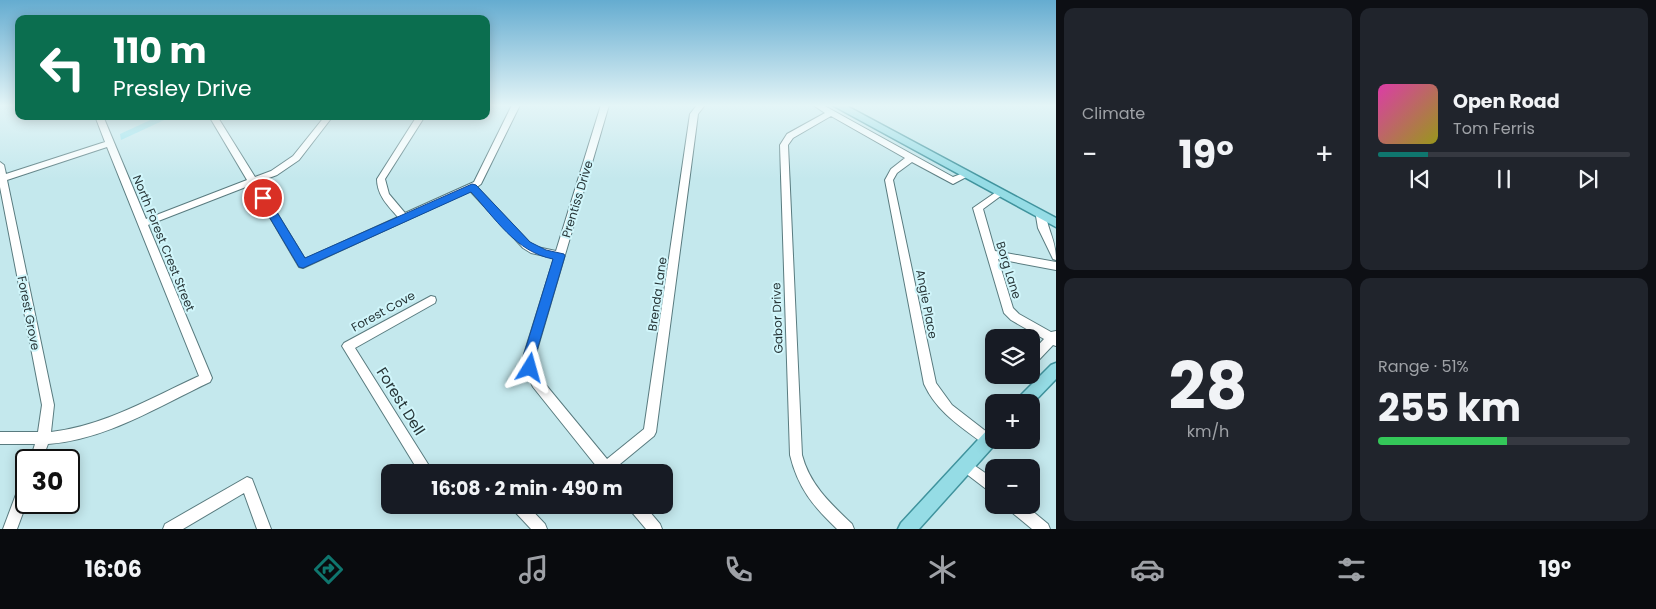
<!DOCTYPE html>
<meta charset="utf-8">
<style>
:root{--surface:#171b24;--page:#20242c;--text:#f1f3f6;--muted:#9ea1a6;--line:#363941;--accent:#0f766e}
body{margin:0;font-family:Poppins,sans-serif;background:var(--page);color:var(--text);height:100vh;display:flex;flex-direction:column;font-size:19px;white-space:nowrap}
*{box-sizing:border-box;margin:0}
p{font-size:16px;color:var(--muted)}
.icon{flex:none;width:28px;height:28px;fill:none;stroke:currentColor;stroke-width:2;stroke-linecap:round;stroke-linejoin:round}
.map{position:relative;flex:1;overflow:hidden}
.side{display:flex;flex-direction:column;gap:8px;padding:8px;background:#0d0f14;width:600px}
.side>*{flex:none}
.top-card{position:absolute;left:15px;top:15px;width:475px;height:105px;border-radius:10px;box-shadow:0 2px 12px #0003;background:#0b6e4f;color:#fff;overflow:hidden}
.tools{position:absolute;left:985px;top:329px;display:grid;gap:10px}
.tools a{display:grid;place-items:center;width:55px;height:55px;border-radius:10px;background:var(--surface);box-shadow:0 2px 12px #0003;font-size:25px}
.speed{position:absolute;left:15px;top:449px;display:flex;gap:10px;font-size:25px;font-weight:700;text-align:center}
.speed>*{display:grid;place-content:center;width:65px;height:65px;border-radius:50%;background:var(--surface);box-shadow:0 2px 12px #0003;line-height:1}
.speed .limit{border:2px solid #111;border-radius:8px;background:#fff;color:#111}
.pin{position:absolute;display:grid;place-items:center;width:42px;height:42px;color:#fff;margin:-21px;border:2px solid #fff;border-radius:50%;box-shadow:0 1px 5px #0007}
.me{position:absolute;width:55px;margin:-28px;rotate:8deg;stroke-linejoin:round;filter:drop-shadow(0 0 4px #0008)}
.turn{display:flex;align-items:center;gap:18px;height:105px;padding:0 15px;font-size:22px}
.turn .icon{width:65px;height:65px;stroke-width:2.5}
.turn b{display:block;font-size:35px;line-height:42px}
.big{font-size:38px;font-weight:700;line-height:1.1}
.side .card{flex:1;display:flex;flex-direction:column;justify-content:center;gap:8px;min-width:0;padding:0 18px;border-radius:10px;background:var(--page)}
.side .dial{align-items:center;gap:0}
.dial b{font-size:65px;line-height:1}
.song{display:flex;align-items:center;gap:15px}
.cover{width:60px;height:60px;border-radius:8px;background:linear-gradient(135deg,hsl(320 70% 55%),hsl(60 70% 35%))}
.played{height:5px;border-radius:2px;background:linear-gradient(90deg,var(--accent) 20%,var(--line) 20%)}
.keys{display:flex;justify-content:space-around;direction:ltr}
.heat{display:flex;justify-content:space-between;align-items:center;font-size:28px;direction:ltr}
.charge{height:8px;border-radius:4px;background:linear-gradient(90deg,#34c759 51%,var(--line) 0)}
.side .tiles{flex:1;display:grid;gap:8px;grid-template-columns:repeat(2,1fr)}
.trip{position:absolute;left:381px;top:464px;width:292px;height:50px;border-radius:10px;background:var(--surface);box-shadow:0 2px 12px #0003;font-weight:700;line-height:50px;text-align:center}
.tabs{display:flex;height:80px;justify-content:space-around;align-items:center;background:#090b0e;color:var(--muted)}
.tabs .icon{width:35px;height:35px}
.tabs .active{color:var(--accent)}
.tabs b{font-size:22px;color:var(--text)}
main{display:flex;flex:1;min-height:0}
.map>svg:first-child{display:block}
</style>
<main>
<div class="map">
<svg width="1056" height="529" viewBox="0 0 1056 529">
<rect width="100%" height="100%" fill="#c4e8ed"/>
<!-- green -->
<path fill="#93e0eb" d="M159,116H173L121,140L120,134Z"/>
<g fill="none" stroke-linecap="round" stroke-linejoin="round">
<!-- minor casing -->
<g stroke="#597b7f" stroke-width="2">
<path id="minor" d="M512,105H520L481,184L477,187L529,242L537,247L556,251L601,105H609L535,357L536,368L541,379L607,459L644,429L690,114L697,105H705L698,114L656,432L654,436L614,469L615,472H601L533,387L524,368L523,357L554,258L531,253L523,248L470,191L303,268L299,267L251,185L148,225L212,378L210,382C159,406 106,440 48,444L42,460H30L35,444H0V432H38L42,405L0,187V162L4,165L6,174L105,142L95,116H103L146,219L247,180L209,116H217L255,177L271,171L293,156L325,116H333L299,160L277,175L258,182L305,259L398,217C388,206 377,195 377,179L417,116H425L385,179L389,194L405,213L474,182ZM107,147L199,376C151,398 104,426 51,432L54,405L7,180Z
M813,105H823L953,177L966,172L970,175L953,184L912,162L897,173L893,180L936,383L952,405L992,436L994,440L992,444L988,446L984,444C960,426 937,412 924,384L885,180L891,169L905,158L831,116L793,138L788,145L802,455C810,485 830,503 852,524L854,529H837C813,506 798,488 790,455L780,145L787,134L825,113Z
M999,190L1003,193L1002,195L983,209L995,251L1056,262V270L998,259L1013,308L1019,314L1051,332L1056,331V346L1053,345L1035,364L1031,366V353L1044,339L1011,320L1004,313L973,208Z
M1041,213L1046,216C1049,233 1056,241 1056,260L1053,259L1038,228L1036,216Z
M431,296L435,297L436,300L435,303L355,348L433,472H419L342,346L344,343Z
M965,459L994,479V495L960,469L959,465L960,461Z
M247,477L252,479L271,529H257L244,493L183,529H163L165,524Z
M26,479L27,502L17,529H3L21,481Z
M507,505H527L545,524L547,529H531L516,513L509,510Z
M628,505H644L660,524L662,529H646L630,510Z
M1007,505H1025L1048,524L1050,529H1032L1009,510Z"/>
</g>
<!-- major casing -->
<g stroke="#40939d" stroke-width="3">
<path id="major" d="M832,105H845L1056,218V227Z
M1056,363V379L1031,405V402H1017L1019,397L1051,365Z
M994,427V440H999L919,529H898L901,523L988,429Z"/>
</g>
<!-- minor -->
<use href="#minor" fill="#fff" fill-rule="evenodd"/>
<!-- major -->
<use href="#major" fill="#95dce5" fill-rule="evenodd"/>
</g>
<!-- sky -->
<linearGradient id="sky" x2="0" y2="1"><stop stop-color="#65acd0"/><stop offset="0.59" stop-color="#e4f5f7"/><stop offset="1" stop-color="#e4f5f7" stop-opacity="0"/></linearGradient>
<rect width="1056" height="179" fill="url(#sky)"/>
<!-- route -->
<path fill="#1a73e8" stroke="#114b97" d="M472,184L476,185L530,242L546,250L564,254L565,256L535,357L534,372H525L523,357L553,259C516,252 495,218 471,192L303,268L299,267L258,198L259,196H267L305,258Z"/>
<g text-anchor="middle" dominant-baseline="central" stroke-width="4" stroke-linejoin="round" paint-order="stroke">
<!-- street labels -->
<g font-size="12" fill="#273537" stroke="#d1f6fb">
<text transform="translate(577 199) rotate(-73)">Prentiss Drive</text>
<text transform="translate(164 243) rotate(68)">North Forest Crest Street</text>
<text transform="translate(1009 270) rotate(73)">Borg Lane</text>
<text transform="translate(657 294) rotate(-82)">Brenda Lane</text>
<text transform="translate(927 304) rotate(79)">Angie Place</text>
<text transform="translate(383 311) rotate(-29)">Forest Cove</text>
<text transform="translate(29 313) rotate(79)">Forest Grove</text>
<text transform="translate(777 318) rotate(-92)">Gabor Drive</text>
</g>
<!-- near-street labels -->
<g font-size="15" fill="#273537" stroke="#d1f6fb">
<text transform="translate(401 401) rotate(58)">Forest Dell</text>
</g>
</g>
</svg>
<div class="tools">
<a><svg class="icon" aria-label="layers" viewBox="0 0 24 24"><path d="M12 4l9 5-9 5-9-5zM3 14l9 5 9-5"/></svg></a>
<a>+</a>
<a>−</a>
</div>
<div class="speed"><div class="limit">30</div></div>
<div class="pin" style="left:263px;top:198px;background:#d93025"><svg class="icon" aria-label="arrive" viewBox="0 0 24 24"><path d="M6 21V4h12l-3 4 3 4H6"/></svg></div>
<svg class="me" style="left:530px;top:368px" viewBox="-20 -20 40 40"><path d="M0-17L14 15 0 8-14 15z" fill="#1a73e8" stroke="#fff" stroke-width="4"/></svg>
<div class="trip">16:08 · 2 min · 490 m</div>
<div class="top-card">
<div class="turn"><svg class="icon" aria-label="left" viewBox="0 0 24 24"><path d="M17 20v-9H6M10 6l-5 5 5 5"/></svg><div><b>110 m</b>Presley Drive</div></div>
</div>
</div>
<section class="side">
<div class="tiles">
<div class="card"><p>Climate</p>
<div class="heat"><a>−</a><b class="big">19°</b><a>+</a></div>
</div>
<div class="card">
<div class="song"><i class="cover"></i><div><b>Open Road</b><p>Tom Ferris</p></div></div>
<div class="played"></div>
<div class="keys"><svg class="icon" aria-label="previous" viewBox="0 0 24 24"><path d="M18 5L8 12l10 7zM5 5v14"/></svg><svg class="icon" aria-label="pause" viewBox="0 0 24 24"><path d="M8 5v14M16 5v14"/></svg><svg class="icon" aria-label="next" viewBox="0 0 24 24"><path d="M6 5l10 7-10 7zM19 5v14"/></svg></div>
</div>
<div class="card dial"><b>28</b><p>km/h</p></div>
<div class="card"><p>Range · 51%</p><b class="big">255 km</b><div class="charge"></div></div>
</div>
</section>
</main>
<nav class="tabs">
<b>16:06</b>
<svg class="icon active" aria-label="directions" viewBox="0 0 24 24"><path d="M12 3l9 9-9 9-9-9zM9 14v-3h6M13 9l2 2-2 2"/></svg>
<svg class="icon" aria-label="music" viewBox="0 0 24 24"><path d="M9 18V5l10-2v13"/><circle cx="6" cy="18" r="3"/><circle cx="16" cy="16" r="3"/></svg>
<svg class="icon" aria-label="phone" viewBox="0 0 24 24"><path d="M5 4h4l2 5-3 2q2 4 5 5l2-3 5 2v4C11 20 4 13 5 4z"/></svg>
<svg class="icon" aria-label="climate" viewBox="0 0 24 24"><path d="M12 3v18M4 7l16 10M4 17L20 7"/></svg>
<svg class="icon" aria-label="car" viewBox="0 0 24 24"><path d="M5 17H2v-5l4-1 3-4h7l3 4 3 1v5h-3M9 17h6M6 11h13"/><circle cx="7" cy="17" r="2"/><circle cx="17" cy="17" r="2"/></svg>
<svg class="icon" aria-label="filters" viewBox="0 0 24 24"><path d="M4 7h16M4 17h16"/><circle cx="9" cy="7" r="2"/><circle cx="15" cy="17" r="2"/></svg>
<b>19°</b>
</nav>
